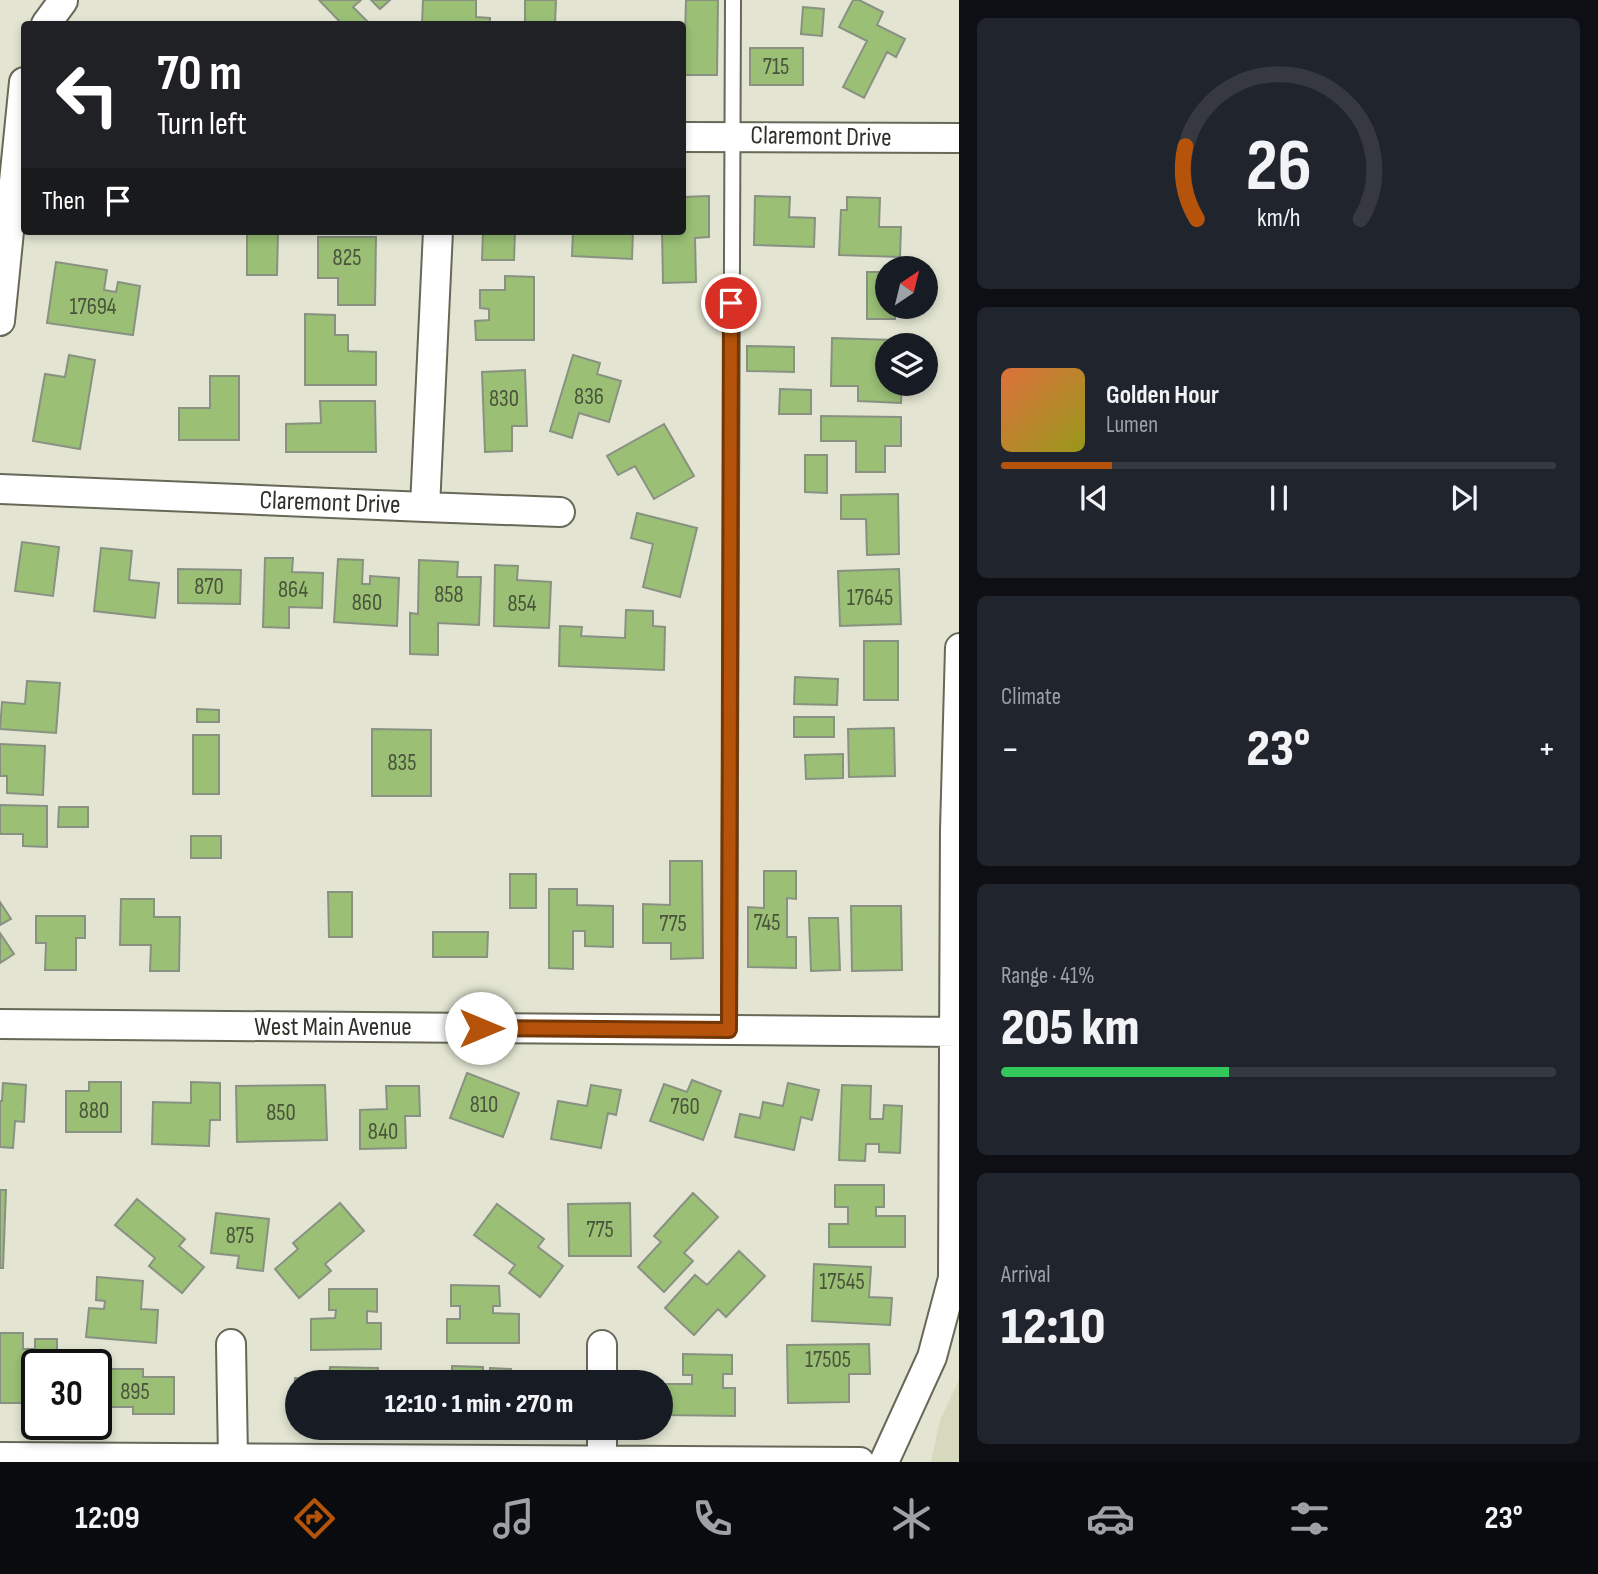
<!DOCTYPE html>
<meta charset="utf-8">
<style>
:root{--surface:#171b24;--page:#20242c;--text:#f1f3f6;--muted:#9ea1a6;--line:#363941;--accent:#b45309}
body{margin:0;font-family:"Sofia Sans Condensed",sans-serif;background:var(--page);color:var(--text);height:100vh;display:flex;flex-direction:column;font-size:26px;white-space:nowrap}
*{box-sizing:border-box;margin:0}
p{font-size:23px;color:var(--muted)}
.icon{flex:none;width:38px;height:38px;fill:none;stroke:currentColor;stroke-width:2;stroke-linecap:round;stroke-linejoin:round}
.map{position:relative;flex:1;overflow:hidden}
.sheet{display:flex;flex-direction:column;gap:18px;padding:18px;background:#0d0f14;width:639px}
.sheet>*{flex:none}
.top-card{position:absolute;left:21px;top:21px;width:665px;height:214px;border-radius:7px;box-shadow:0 4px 10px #0003;background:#202124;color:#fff;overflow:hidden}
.needle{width:46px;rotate:35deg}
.fabs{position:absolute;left:875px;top:256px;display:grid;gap:14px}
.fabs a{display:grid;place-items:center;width:63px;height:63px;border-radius:50%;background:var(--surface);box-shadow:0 4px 10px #0003;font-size:35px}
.speed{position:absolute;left:21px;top:1349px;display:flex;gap:14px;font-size:35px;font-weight:700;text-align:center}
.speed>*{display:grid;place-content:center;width:91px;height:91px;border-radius:50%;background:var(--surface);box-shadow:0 4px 10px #0003;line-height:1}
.speed .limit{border:4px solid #111;border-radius:10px;background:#fff;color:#111}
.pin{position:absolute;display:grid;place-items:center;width:60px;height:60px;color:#fff;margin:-30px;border:4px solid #fff;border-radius:50%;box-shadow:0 2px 7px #0007}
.me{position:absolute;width:77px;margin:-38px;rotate:90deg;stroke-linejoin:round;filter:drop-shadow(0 0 5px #0008)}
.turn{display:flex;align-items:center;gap:24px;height:147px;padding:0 21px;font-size:32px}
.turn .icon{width:91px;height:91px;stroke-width:2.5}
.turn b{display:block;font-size:49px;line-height:60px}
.then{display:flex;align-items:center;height:66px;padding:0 21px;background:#0003;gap:14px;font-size:26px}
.big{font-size:52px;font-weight:800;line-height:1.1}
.sheet .tile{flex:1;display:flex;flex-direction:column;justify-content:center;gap:10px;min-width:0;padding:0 24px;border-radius:10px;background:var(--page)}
.sheet .dial{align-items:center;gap:0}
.dial svg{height:182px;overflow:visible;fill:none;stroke:var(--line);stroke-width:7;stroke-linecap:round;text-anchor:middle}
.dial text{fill:var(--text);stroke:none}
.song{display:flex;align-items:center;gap:21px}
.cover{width:84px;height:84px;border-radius:10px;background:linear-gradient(135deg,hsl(20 70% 55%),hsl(60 70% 35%))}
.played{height:7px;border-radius:4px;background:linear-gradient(90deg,var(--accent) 20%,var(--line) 20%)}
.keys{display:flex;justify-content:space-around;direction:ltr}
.heat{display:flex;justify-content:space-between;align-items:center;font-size:38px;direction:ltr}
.charge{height:10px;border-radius:5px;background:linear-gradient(90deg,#34c759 41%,var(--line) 0)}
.trip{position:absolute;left:285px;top:1370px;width:388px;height:70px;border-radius:35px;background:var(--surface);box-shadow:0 4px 10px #0003;font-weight:800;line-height:70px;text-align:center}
.tabs{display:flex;height:112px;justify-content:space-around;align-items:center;background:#090b0e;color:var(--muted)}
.tabs .icon{width:49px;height:49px}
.tabs .active{color:var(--accent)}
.tabs b{font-size:32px;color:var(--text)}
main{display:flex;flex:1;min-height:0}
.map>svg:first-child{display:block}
</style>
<main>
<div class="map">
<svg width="960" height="1462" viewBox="0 0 960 1462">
<rect width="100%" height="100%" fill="#e3e5d2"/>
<!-- built -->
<path fill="#d7d9bf" d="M959,1380V1462H931L940,1420Z"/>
<!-- building -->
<path fill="#9abf75" stroke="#899282" stroke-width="2" d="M319,0H361L353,7L370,24H342Z
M371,0H390L380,9Z
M423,0H476V17L490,18V24H422Z
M525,0H556L555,24H525Z
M686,0H718L717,75H684L682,88V35H685Z
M853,0H859L883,12L877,25L905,39L896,57L887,52L864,98L843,87L867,41L839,27Z
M803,7L824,9L822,36L801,34Z
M616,22L638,23V24H616Z
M750,48H803V85H750Z
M709,196V237L695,238L696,282L663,283L662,231H682V197Z
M755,196L790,197L789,217L815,218L814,247L754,245Z
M847,197L880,198L879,227H901L900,257L839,255L841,210H847Z
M247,231H278L277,275H247Z
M483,231H515L514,260H482Z
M573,231H633L632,259L572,256Z
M318,237H376L375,305H338V278H318Z
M56,262L107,270L104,290L116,292L118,282L140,286L133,335L47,323Z
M867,272H887V306H895V319H867Z
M505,276L534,277V340H476L475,321L489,320V309L480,308V290H505Z
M305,314L335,315V335H348V351L376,352V385H305Z
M832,338L893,340V345H887V383H902L901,403L858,401V386H831Z
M747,346L794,347V372L747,371Z
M69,355L95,360L80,449L33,441L45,374L65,377Z
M573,355L600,363L597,374L621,381L609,422L579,413L572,438L550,431Z
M525,370L527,426H512V451L485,452L482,372Z
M210,376H239V440H179V408H210Z
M780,389L811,390V414H779Z
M320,401H375L376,452H286V424L321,423Z
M821,416L901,417V446H885V472H856V441H821Z
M664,424L694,476L654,499L635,466L618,475L607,456Z
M805,455H827V493L805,492Z
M898,494L899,554L867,555L866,519H841V495Z
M637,513L697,528L680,597L643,587L653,544L631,538Z
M22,542L59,547L53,596L15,591Z
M101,548L132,551L129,580L159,583L155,618L94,611Z
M265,558H293L292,572L323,573L322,608L289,607V628L263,627Z
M338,559L363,560L362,584H370V576L399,578L397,626L334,622Z
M419,560L458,562L457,577H481L479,625L438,623V655L410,654V613L418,614Z
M495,565L518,566L517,580L551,582L549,628L494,626Z
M178,569L241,570L240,604L178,603Z
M899,569L901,624L840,626L838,571Z
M626,610L653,611V626L665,627L664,670L559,666L560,626L582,627L581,636L625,638Z
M864,641H898V700H864Z
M795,677L838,679L837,705L794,704Z
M27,681L60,683L56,733L0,729L2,702L25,704Z
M197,709L219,710V722H197Z
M794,717H834V737H794Z
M894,728L895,776L849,777L848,729Z
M372,729L431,730V796H372Z
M193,735H219V794H193Z
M0,744L45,746L43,795L7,793V776H0Z
M843,754V778L806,779L805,755Z
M0,805L47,806V847L23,846V834H0Z
M59,807H88V827H58Z
M191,836H221V858H191Z
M670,861H702L703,958L671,959V943H643V904L670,905Z
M764,871H796V899L787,898V937H796V968L748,967V907L764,908Z
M510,874H536V908H510Z
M549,889H577V905L613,906V947L585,946V931H573V969L549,968Z
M328,892H352V937H329Z
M121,899H154V917H180L179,971H150L151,945H120Z
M0,902L11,919L0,925Z
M851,906H901L902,970L852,971Z
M36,916H85V938H76V970H45L46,943H36Z
M809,918H838L840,970L811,971Z
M433,932H488L487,957H433Z
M0,933L14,954L0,963Z
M467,1073L519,1093L503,1137L450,1118Z
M692,1080L721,1091L703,1140L650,1121L664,1084L687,1092Z
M89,1082H121V1132H66V1091H89Z
M191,1082L220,1083V1120H210L209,1146L152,1144L153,1102L191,1103Z
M3,1083L26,1085L24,1122L15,1121L13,1148L0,1147V1101H2Z
M788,1083L819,1090L812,1120L801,1117L794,1150L735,1137L740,1114L760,1118L763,1102L783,1106Z
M325,1085L327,1140L237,1142L236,1086Z
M591,1085L621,1090L616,1115L608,1113L601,1148L551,1139L558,1101L587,1106Z
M842,1085L871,1086L870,1119H883L884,1105L902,1106L900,1153L879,1152V1144H866L865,1161L839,1160Z
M386,1086H419L420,1116H405L406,1148L360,1149V1110L387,1109Z
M835,1185H884V1207H876V1216H905V1247H829V1224H848V1207H835Z
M0,1190H6L3,1268H0Z
M693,1193L718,1217L684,1253L693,1261L664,1292L638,1267L661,1242L654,1236Z
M137,1199L185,1239L179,1246L204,1267L182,1293L149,1266L155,1258L115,1225Z
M340,1203L364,1231L325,1264L331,1271L299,1298L275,1269L298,1249L293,1243Z
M630,1203L631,1256H569L568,1204Z
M497,1204L544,1239L538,1247L563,1266L540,1297L509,1273L515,1265L474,1235Z
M216,1213L269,1219L263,1271L237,1268L239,1256L211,1253Z
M739,1251L765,1276L726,1317L718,1309L694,1335L665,1308L695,1275L707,1285Z
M814,1264L871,1267L869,1297L892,1298L890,1325L812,1321Z
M97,1277L143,1281L141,1309L158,1310L156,1343L86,1337L89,1308L104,1309L105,1301L96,1300Z
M451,1285L499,1286L500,1306H493V1313L519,1314V1343H447V1319H460V1306H451Z
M329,1289H377V1312L367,1311V1323H381V1349L311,1350V1319L335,1318L336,1310H329Z
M0,1333H23V1349H35V1339H57V1365H37V1387H30V1377H22L23,1403H0Z
M869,1344L870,1374H849V1402L788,1403L787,1345Z
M683,1354L732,1355V1374H723V1388H735V1416L666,1415V1384H692V1375H683Z
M452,1366L483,1367V1382H452Z
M330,1367L378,1368V1382H298V1412H294L295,1378L329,1379Z
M490,1368L511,1369V1376L545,1377V1382H490Z
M96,1369H143V1377H174V1414H133V1407H96Z"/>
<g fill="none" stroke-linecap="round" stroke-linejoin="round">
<!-- service casing -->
<g stroke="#676857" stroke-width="18">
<path id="service" d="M729,1030L733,0"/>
</g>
<!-- minor casing -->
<g stroke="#676857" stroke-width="32">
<path id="minor" d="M46,24L63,1
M682,137L960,138
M0,321L24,82
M0,489L425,507L438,231
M425,507L560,512
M0,1024L960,1032
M231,1344L233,1458
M602,1382V1345
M0,1457L860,1462
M602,1461V1428
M884,1462L932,1357L953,1278L955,830L960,648"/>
</g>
<!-- service -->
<use href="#service" stroke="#fff" stroke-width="14"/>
<!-- minor -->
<use href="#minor" stroke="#fff" stroke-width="28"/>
</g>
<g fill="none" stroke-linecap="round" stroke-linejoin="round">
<!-- route casing -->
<g stroke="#753606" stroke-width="18">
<path id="route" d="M481,1028L729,1030L731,303"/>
</g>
<!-- route -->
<use href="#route" stroke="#b45309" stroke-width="12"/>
</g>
<g text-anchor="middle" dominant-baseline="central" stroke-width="5" stroke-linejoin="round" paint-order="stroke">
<!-- number labels -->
<g font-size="23" fill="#4a543b">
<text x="776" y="67">715</text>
<text x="347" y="258">825</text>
<text x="93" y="307">17694</text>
<text x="589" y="397">836</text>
<text x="504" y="399">830</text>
<text x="209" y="587">870</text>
<text x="293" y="590">864</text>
<text x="449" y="595">858</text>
<text x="870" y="598">17645</text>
<text x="367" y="603">860</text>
<text x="522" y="604">854</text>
<text x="402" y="763">835</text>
<text x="767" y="923">745</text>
<text x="673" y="924">775</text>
<text x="484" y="1105">810</text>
<text x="685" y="1107">760</text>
<text x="94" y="1111">880</text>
<text x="281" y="1113">850</text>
<text x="383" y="1132">840</text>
<text x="600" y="1230">775</text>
<text x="240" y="1236">875</text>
<text x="842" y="1282">17545</text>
<text x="828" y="1360">17505</text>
<text x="135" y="1392">895</text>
</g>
<!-- street labels -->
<g font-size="26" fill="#2f3028" stroke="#fff">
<text transform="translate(821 137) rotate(1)">Claremont Drive</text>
<text transform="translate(330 503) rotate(2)">Claremont Drive</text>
<text x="333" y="1027">West Main Avenue</text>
</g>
</g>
</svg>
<div class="fabs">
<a><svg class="needle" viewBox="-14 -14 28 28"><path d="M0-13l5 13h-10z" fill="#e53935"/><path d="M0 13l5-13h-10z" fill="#9ea1a6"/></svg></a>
<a><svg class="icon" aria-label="layers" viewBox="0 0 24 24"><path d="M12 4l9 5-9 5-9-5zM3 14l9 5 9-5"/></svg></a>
</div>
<div class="speed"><div class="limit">30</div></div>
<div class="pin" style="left:731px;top:303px;background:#d93025"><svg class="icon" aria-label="arrive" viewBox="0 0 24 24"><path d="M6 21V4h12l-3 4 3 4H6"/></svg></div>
<svg class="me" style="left:481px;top:1028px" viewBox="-20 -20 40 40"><circle r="19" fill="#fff"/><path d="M0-13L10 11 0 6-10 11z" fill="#b45309"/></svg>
<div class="trip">12:10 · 1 min · 270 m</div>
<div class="top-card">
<div class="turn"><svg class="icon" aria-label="left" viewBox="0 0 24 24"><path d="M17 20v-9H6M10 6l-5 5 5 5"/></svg><div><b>70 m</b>Turn left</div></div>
<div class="then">Then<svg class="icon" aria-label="arrive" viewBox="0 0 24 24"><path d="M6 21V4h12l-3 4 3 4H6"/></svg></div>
</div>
</div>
<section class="sheet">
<div class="tile dial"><svg viewBox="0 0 100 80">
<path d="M14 69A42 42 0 1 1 86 69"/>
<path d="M14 69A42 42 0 0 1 9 37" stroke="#b45309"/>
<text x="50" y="56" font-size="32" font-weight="700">26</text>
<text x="50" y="72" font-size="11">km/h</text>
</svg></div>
<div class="tile">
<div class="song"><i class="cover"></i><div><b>Golden Hour</b><p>Lumen</p></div></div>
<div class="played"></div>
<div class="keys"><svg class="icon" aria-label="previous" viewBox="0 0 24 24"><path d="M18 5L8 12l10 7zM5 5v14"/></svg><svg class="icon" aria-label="pause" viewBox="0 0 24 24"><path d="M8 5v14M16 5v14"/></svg><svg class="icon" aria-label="next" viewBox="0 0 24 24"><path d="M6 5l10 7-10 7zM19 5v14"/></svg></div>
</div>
<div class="tile"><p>Climate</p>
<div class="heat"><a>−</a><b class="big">23°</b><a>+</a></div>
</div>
<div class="tile"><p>Range · 41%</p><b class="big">205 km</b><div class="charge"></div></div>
<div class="tile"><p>Arrival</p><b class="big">12:10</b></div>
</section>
</main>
<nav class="tabs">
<b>12:09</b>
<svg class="icon active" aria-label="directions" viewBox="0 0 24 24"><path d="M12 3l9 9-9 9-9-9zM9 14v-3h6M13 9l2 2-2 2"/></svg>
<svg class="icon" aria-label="music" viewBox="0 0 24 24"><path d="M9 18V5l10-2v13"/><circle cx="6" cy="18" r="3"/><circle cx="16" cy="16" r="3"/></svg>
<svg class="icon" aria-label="phone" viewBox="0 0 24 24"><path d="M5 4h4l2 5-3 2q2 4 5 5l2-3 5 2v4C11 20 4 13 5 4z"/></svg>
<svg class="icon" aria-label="climate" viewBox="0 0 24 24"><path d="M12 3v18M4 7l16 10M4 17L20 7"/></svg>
<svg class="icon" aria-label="car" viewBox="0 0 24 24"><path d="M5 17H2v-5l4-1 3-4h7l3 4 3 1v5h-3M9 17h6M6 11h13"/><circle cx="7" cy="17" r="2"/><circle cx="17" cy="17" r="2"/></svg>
<svg class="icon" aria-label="filters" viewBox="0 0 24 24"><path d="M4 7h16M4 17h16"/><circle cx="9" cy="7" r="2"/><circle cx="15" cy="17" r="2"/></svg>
<b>23°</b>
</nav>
